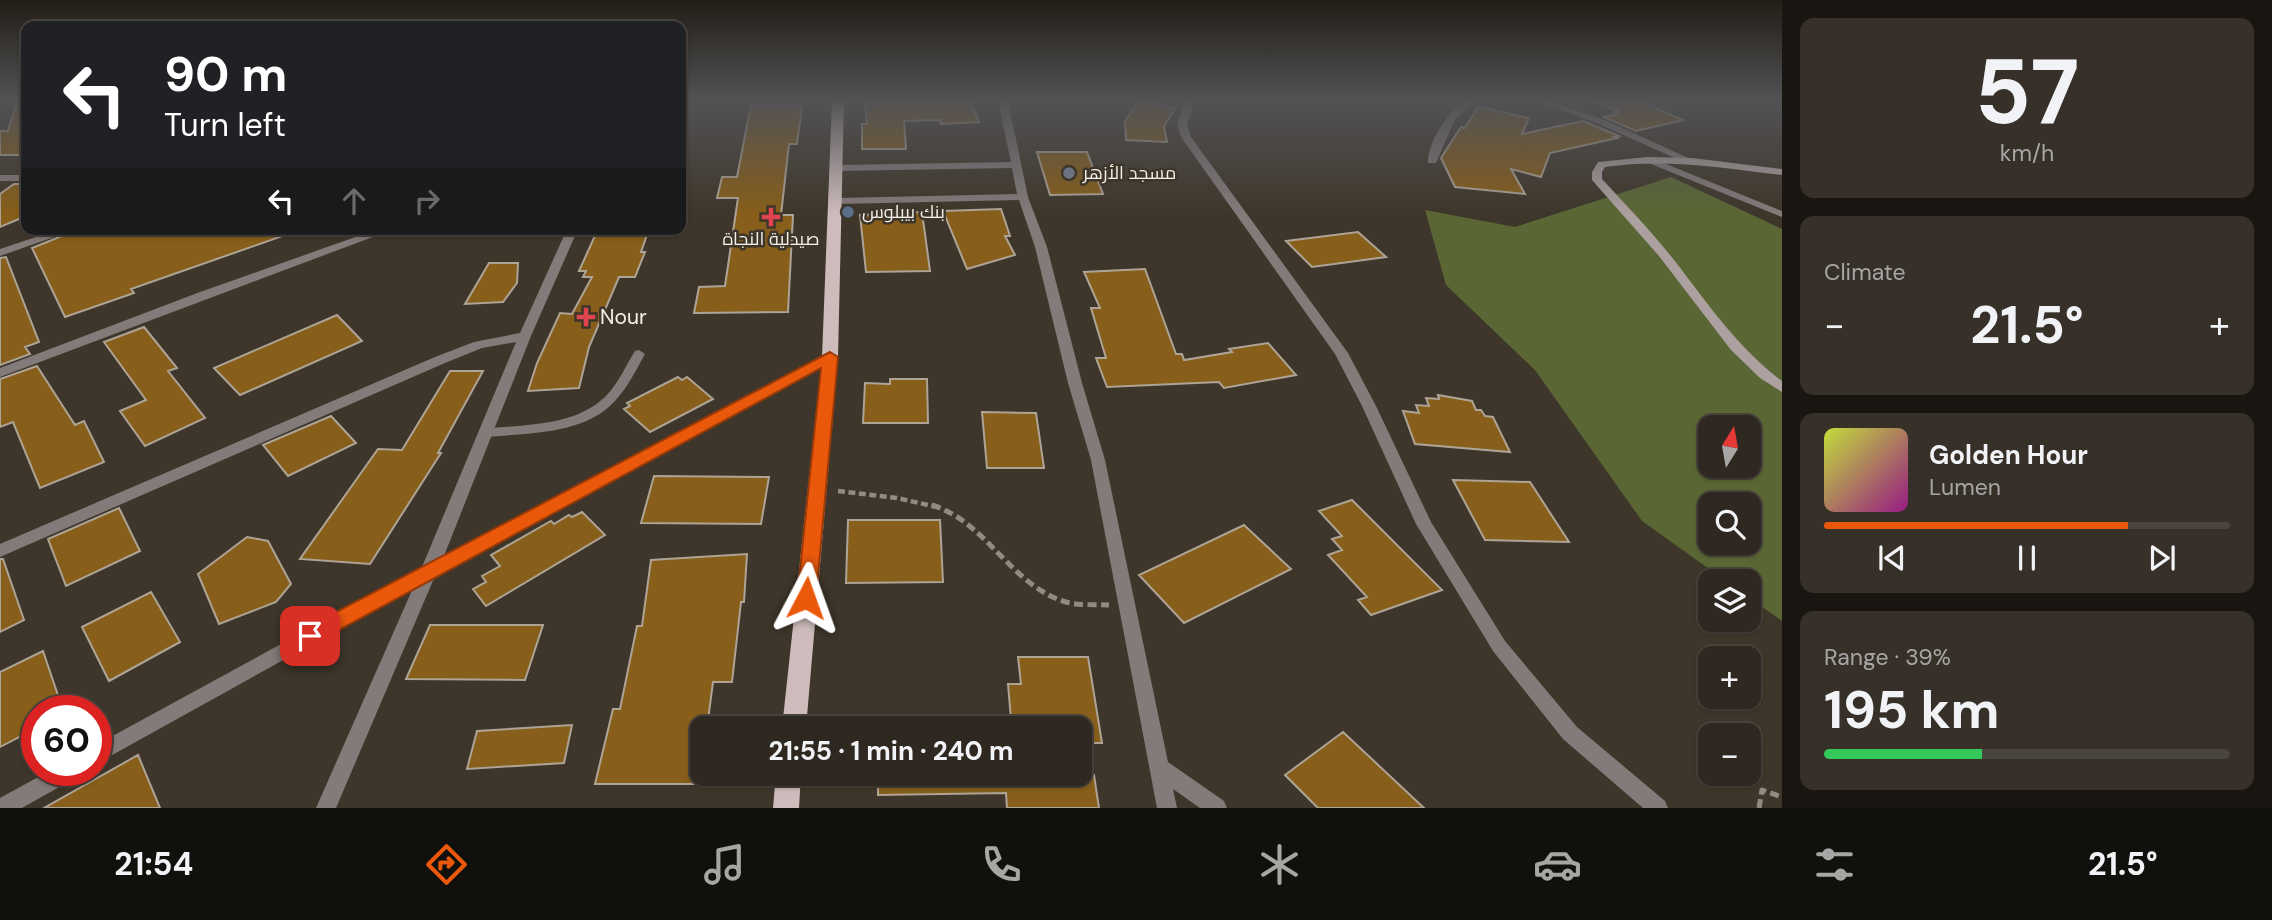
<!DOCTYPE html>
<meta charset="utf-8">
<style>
:root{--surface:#2e2820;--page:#363029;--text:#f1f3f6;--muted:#a7a6a5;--line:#49443e;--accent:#ea580c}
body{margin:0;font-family:"DM Sans",Cairo,sans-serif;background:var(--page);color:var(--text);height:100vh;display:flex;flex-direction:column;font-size:26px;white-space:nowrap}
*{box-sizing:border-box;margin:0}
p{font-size:23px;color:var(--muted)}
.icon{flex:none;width:38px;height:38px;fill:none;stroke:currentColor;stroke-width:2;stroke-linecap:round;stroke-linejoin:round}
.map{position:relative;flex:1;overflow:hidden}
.side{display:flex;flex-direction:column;gap:18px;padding:18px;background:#191612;width:490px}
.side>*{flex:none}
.guide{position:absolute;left:21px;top:21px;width:665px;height:214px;border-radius:14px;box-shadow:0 2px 5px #0004,0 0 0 2px var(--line);background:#202124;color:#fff;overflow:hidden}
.needle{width:46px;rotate:11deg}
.tools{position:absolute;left:1698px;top:415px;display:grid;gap:14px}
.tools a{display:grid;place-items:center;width:63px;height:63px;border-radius:14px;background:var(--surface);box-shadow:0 2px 5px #0004,0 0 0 2px var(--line);font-size:35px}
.speed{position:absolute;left:21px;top:695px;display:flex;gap:14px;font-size:35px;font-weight:700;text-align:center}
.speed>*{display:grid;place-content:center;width:91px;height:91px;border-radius:50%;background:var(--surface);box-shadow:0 2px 5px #0004,0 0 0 2px var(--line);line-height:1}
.speed .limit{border:10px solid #d22;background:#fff;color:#111}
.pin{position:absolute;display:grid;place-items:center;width:60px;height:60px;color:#fff;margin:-30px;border-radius:14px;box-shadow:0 4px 10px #0006}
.me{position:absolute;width:77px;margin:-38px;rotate:4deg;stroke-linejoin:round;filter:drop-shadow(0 0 5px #0008)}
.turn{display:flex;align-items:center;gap:24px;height:147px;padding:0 28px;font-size:32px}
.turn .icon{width:91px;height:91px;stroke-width:2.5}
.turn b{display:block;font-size:49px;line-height:60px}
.lanes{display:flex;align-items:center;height:66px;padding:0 28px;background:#0003;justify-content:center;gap:35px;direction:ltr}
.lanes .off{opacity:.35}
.big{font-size:52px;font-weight:700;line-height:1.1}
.side .widget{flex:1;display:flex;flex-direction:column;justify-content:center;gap:10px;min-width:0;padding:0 24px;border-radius:14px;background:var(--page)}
.side .dial{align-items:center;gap:0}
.dial b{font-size:91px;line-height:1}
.song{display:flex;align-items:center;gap:21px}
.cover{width:84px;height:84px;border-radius:10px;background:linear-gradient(135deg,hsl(70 70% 55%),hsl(310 70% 35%))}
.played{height:7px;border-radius:4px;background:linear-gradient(90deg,var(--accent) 75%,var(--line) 75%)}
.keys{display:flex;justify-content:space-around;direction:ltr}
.heat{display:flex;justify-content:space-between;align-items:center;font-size:38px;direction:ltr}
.charge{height:10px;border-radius:5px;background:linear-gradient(90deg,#34c759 39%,var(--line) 0)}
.trip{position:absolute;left:690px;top:716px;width:402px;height:70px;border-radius:14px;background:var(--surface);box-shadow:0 2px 5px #0004,0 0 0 2px var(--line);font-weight:700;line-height:70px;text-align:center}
.tabs{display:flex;height:112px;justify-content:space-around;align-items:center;background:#12100d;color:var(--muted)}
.tabs .icon{width:49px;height:49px}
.tabs .active{color:var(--accent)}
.tabs b{font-size:32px;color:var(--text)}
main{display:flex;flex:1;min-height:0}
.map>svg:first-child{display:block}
</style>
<main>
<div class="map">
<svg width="1782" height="808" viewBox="0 0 1782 808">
<rect width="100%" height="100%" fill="#3e362a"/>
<!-- green -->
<path fill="#5a6734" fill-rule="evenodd" d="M1671,177L1782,229V621L1748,597V581H1726L1642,521L1535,370L1446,285L1425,210L1515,227ZM1710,427H1748V466H1710ZM1710,504H1748V542H1710Z"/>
<!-- building -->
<path fill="#875e1a" stroke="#aea496" stroke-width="2" d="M17,101H26V155H0V131H8Z
M970,101L979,122L941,124L940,120L904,121L906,149H862V124H867L865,104Z
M1139,101L1176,108L1164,126L1167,142L1126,140L1125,121Z
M1593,101H1639L1683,120L1636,131L1604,117L1618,114L1614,112L1618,111Z
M751,105L802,106L797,144H789L781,215H793L788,312L694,313L699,287L725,286L738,198H717L722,177H737Z
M1478,107L1529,118L1522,134L1583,121L1619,136L1614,137L1617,138L1550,153L1541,177L1511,169L1525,194L1455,187L1441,158L1461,127L1465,128Z
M1037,152H1087L1103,194L1050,195Z
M14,184H26V216L0,227V194Z
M1001,209L1010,236H1005L1015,255L967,269L943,211Z
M922,212L930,271L866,272L860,215Z
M79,229H293L294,232L131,289L134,293L65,317L32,248Z
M598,229H649L641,252H645L635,277H619L589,347L579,388L528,391L537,363L560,313L572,314L592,277H583L586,271H579Z
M1358,232L1386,257L1312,267L1286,241Z
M6,257L39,342L25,347L30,354L0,365V258Z
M489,263H518L517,283L503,302L465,304Z
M1145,269L1176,354H1182L1184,360L1232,352L1229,349L1268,343L1296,375L1224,388L1219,382L1107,387L1096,358H1106L1091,308H1100L1084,272Z
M337,315L362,341L240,395L214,368Z
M144,327L177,368L168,371L205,418L145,446L120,411L146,400L104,342Z
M37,366L75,425L84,421L104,462L40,488L13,422L0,427V379Z
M450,371H483L438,453H441L370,564L300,559L378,449L402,450Z
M678,377L682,380L687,377L713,399L650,432L624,409L630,406L627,403Z
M890,379H927L928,423H863L865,383L890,384Z
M1438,395L1472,401L1476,410H1481L1485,416L1493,417L1510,452L1415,444L1403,411L1419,413L1416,405L1429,406L1426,398L1439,399Z
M982,412L1036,413L1044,468H987Z
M331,416L356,443L288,476L263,445Z
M654,476L769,477L761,524L641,523Z
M1453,480L1530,482L1569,542L1485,540Z
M1352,500L1442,590L1371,615L1358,600L1367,597L1328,555L1342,550L1332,539L1342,536L1319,511Z
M119,508L140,551L66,586L48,539Z
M582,512L605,535L486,606L473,589L486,582L482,576L500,566L491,555L551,521L554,524L569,515L572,517Z
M848,520H940L943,582L846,583Z
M1244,525L1291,569L1184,623L1139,575Z
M247,537L268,541L291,584L276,602L219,624L198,574Z
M747,554L744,602H741L732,682H713L707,728H702L699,784H595L613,709H620L637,626H642L651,560Z
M0,559H3L24,620L0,632Z
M151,592L180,642L109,681L82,627Z
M430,625H543L525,680L406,679Z
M43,651L63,710H37V728L0,747V672Z
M1018,657H1088L1102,743H1080V728H1026L1025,719H1011L1008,684H1021Z
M572,725L564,763L467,769L477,731Z
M1343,732L1424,808H1318L1285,775Z
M138,755L160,808H44Z
M878,774L1094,775L1099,808H1007L1006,793L878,795Z"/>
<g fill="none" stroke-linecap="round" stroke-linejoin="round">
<!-- path-far1 -->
<path stroke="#918b81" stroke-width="4.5" stroke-dasharray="7 3.5" stroke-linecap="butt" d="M838,491L897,498L937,507"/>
<!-- path -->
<path stroke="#918b81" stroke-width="5" stroke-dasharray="9 4.5" stroke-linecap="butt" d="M932,505C987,522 1011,586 1066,602C1080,606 1095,604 1109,605
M1759,808L1762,790L1782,797"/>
<!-- lane -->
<path fill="#837a7a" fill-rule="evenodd" d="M1649,157L1782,211V217L1646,162L1645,160Z
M639,350L645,354C636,370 628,387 615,401C584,435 528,433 485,437L479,433L485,429C525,424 573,427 605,397C618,384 625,367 635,351Z"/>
<!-- street -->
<path fill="#837a7a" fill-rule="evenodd" d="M998,101H1008L1028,197L1047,247L1082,383L1105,460L1168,762L1224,801L1227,808H1200L1173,789L1177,808H1157L1091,460L1068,383L1035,247L1019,200L837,204L832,201L837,198L1017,194L1012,168L837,171L832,168L837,165L1011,162Z
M1185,101H1195L1187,124L1191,137L1348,353L1376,406L1431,522L1505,641L1577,727L1665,801L1668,808H1643L1563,739L1493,651L1416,524L1362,406L1335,354L1181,137L1177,124Z
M1464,101H1476L1455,119L1436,163H1428C1427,144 1448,111 1464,101Z
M1535,101H1549L1605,120L1697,162L1688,164L1599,124Z
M0,175H26V181H0Z
M60,229H77L0,256V249Z
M378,229H394L0,377V368L200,292Z
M567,229H578L531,336L444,556L825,354H835L837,357L435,576L336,808H316L413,588L96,764V745L422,567L516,342L482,348L445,363L0,557V544L435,357L474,342L520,333Z
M51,770H80L77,777L22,808H0V798Z"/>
<!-- secondary -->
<path fill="#ada0a0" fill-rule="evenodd" d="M1647,157L1692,158L1782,169V175C1723,168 1665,158 1605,167L1602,172V179C1627,206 1652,232 1674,260C1708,304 1738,348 1782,381V392L1760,378L1731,350L1659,256L1592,180V172L1598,162Z"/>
<!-- primary -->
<path fill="#cebcbc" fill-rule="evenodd" d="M832,101H844L838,357L806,728H782L822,357Z
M776,774H801L799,808H773Z"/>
</g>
<!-- sky -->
<linearGradient id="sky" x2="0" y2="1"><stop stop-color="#221e17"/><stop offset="0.47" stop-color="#525255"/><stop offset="1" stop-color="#525255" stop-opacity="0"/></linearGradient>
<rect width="1782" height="214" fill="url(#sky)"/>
<!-- route -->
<path fill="#ea580c" stroke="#983908" stroke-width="2" d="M830,352L838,357L816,598L813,603L806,605L799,603L797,598L821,368L317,642L310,645L302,642L299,636L302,630Z"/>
<!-- markers -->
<circle fill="#6b7280" stroke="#3e362a" stroke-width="2.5" cx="1069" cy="173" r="7"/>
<circle fill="#5c6f8a" stroke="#3e362a" stroke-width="2.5" cx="848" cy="212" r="7"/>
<g fill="#e0444e" stroke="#3e362a" stroke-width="2.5">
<path d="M767.5 206.5h7v7h7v7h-7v7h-7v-7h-7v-7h7z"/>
<path d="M582.5 306.5h7v7h7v7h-7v7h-7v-7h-7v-7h7z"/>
</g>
<g text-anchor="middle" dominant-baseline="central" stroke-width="5" stroke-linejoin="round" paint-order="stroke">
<!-- far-poi labels -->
<g font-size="18" fill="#f4efe7" stroke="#3e362a" text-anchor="start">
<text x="1083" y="173">مسجد الأزهر</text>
<text x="862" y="212">بنك بيبلوس</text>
<text x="771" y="239" text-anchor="middle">صيدلية النجاة</text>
</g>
<!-- poi labels -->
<g font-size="21" fill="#f4efe7" stroke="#3e362a" text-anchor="start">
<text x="600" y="317">Nour</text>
</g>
</g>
</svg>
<div class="tools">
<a><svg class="needle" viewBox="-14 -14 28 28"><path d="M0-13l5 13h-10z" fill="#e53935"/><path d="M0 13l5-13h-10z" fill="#a7a6a5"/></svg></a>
<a><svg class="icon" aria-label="search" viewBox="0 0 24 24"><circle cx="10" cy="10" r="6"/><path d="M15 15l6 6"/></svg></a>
<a><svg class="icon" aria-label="layers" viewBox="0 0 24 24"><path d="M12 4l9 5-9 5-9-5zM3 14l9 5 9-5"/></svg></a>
<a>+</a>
<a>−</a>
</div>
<div class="speed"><div class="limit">60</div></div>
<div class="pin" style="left:310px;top:636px;background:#d93025"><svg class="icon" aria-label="arrive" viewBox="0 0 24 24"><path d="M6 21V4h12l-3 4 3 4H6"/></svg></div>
<svg class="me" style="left:806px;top:598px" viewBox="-20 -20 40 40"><path d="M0-17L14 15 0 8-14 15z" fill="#ea580c" stroke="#fff" stroke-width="4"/></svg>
<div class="trip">21:55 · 1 min · 240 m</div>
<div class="guide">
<div class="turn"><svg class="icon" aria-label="left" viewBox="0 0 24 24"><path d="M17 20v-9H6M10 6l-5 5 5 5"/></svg><div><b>90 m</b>Turn left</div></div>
<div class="lanes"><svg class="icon" aria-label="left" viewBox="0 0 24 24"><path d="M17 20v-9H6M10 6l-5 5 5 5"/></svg><svg class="icon off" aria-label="ahead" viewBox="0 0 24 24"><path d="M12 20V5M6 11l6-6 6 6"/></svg><svg class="icon off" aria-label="right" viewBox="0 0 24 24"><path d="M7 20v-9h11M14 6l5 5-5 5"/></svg></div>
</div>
</div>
<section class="side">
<div class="widget dial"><b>57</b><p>km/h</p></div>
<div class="widget"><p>Climate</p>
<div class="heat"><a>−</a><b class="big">21.5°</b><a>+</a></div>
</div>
<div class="widget">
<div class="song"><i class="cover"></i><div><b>Golden Hour</b><p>Lumen</p></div></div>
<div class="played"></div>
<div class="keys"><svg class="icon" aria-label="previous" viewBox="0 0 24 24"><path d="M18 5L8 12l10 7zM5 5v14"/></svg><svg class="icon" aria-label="pause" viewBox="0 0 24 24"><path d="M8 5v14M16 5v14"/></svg><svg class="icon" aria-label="next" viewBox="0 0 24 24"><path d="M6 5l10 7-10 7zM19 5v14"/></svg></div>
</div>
<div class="widget"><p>Range · 39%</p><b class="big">195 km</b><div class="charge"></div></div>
</section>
</main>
<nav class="tabs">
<b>21:54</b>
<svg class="icon active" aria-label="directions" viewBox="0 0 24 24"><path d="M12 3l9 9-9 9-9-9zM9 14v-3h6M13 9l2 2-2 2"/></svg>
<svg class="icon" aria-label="music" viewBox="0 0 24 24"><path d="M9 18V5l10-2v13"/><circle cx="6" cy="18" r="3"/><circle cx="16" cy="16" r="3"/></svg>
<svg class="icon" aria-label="phone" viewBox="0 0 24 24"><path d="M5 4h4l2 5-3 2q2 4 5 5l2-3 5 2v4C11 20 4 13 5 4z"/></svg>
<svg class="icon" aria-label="climate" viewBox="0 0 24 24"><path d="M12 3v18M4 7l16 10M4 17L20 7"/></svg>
<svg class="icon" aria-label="car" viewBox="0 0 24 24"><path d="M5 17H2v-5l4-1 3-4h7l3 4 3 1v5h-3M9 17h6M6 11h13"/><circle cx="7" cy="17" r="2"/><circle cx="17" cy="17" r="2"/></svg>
<svg class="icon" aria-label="filters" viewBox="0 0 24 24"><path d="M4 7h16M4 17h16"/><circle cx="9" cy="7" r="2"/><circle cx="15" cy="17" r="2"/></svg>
<b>21.5°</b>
</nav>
